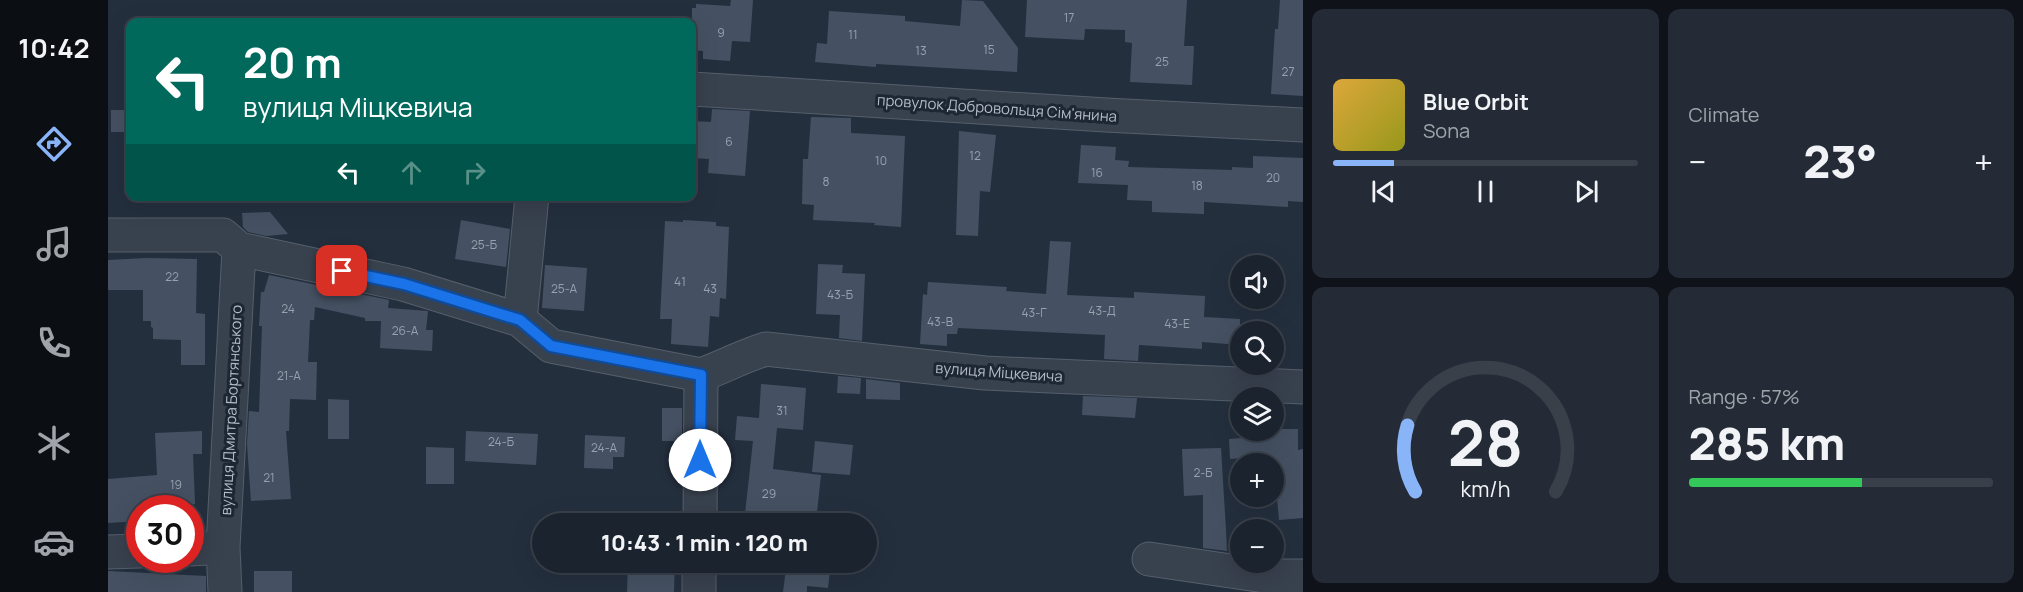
<!DOCTYPE html>
<meta charset="utf-8">
<style>
:root{--surface:#1b232e;--page:#242b36;--text:#f1f3f6;--muted:#a0a4aa;--line:#39404a;--accent:#8ab4f8}
body{margin:0;font-family:Manrope,sans-serif;background:var(--page);color:var(--text);height:100vh;display:flex;flex-direction:column;font-size:22px;white-space:nowrap}
*{box-sizing:border-box;margin:0}
p{font-size:20px;color:var(--muted)}
.icon{flex:none;width:33px;height:33px;fill:none;stroke:currentColor;stroke-width:2;stroke-linecap:round;stroke-linejoin:round}
.map{position:relative;flex:1;overflow:hidden}
.details{display:flex;flex-direction:column;gap:9px;padding:9px;background:#0f1319;width:720px}
.details>*{flex:none}
.guide{position:absolute;left:18px;top:18px;width:570px;height:183px;border-radius:12px;box-shadow:0 6px 24px #0002,0 0 0 2px var(--line);background:#00695c;color:#fff;overflow:hidden}
.controls{position:absolute;left:1122px;top:255px;display:grid;gap:12px}
.controls a{display:grid;place-items:center;width:54px;height:54px;border-radius:50%;background:var(--surface);box-shadow:0 6px 24px #0002,0 0 0 2px var(--line);font-size:30px}
.speed{position:absolute;left:18px;top:495px;display:flex;gap:12px;font-size:30px;font-weight:700;text-align:center}
.speed>*{display:grid;place-content:center;width:78px;height:78px;border-radius:50%;background:var(--surface);box-shadow:0 6px 24px #0002,0 0 0 2px var(--line);line-height:1}
.speed .limit{border:9px solid #d22;background:#fff;color:#111}
.pin{position:absolute;display:grid;place-items:center;width:51px;height:51px;color:#fff;margin:-26px;border-radius:12px;box-shadow:0 3px 9px #0006}
.me{position:absolute;width:66px;margin:-33px;rotate:0deg;stroke-linejoin:round;filter:drop-shadow(0 0 4px #0008)}
.turn{display:flex;align-items:center;gap:21px;height:126px;padding:0 18px;font-size:27px}
.turn .icon{width:78px;height:78px;stroke-width:2.5}
.turn b{display:block;font-size:42px;line-height:51px}
.lanes{display:flex;align-items:center;height:57px;padding:0 18px;background:#0003;justify-content:center;gap:30px;direction:ltr}
.lanes .off{opacity:.35}
.big{font-size:45px;font-weight:800;line-height:1.1}
.details .tile{flex:1;display:flex;flex-direction:column;justify-content:center;gap:9px;min-width:0;padding:0 21px;border-radius:12px;background:var(--page)}
.details .dial{align-items:center;gap:0}
.dial svg{height:156px;overflow:visible;fill:none;stroke:var(--line);stroke-width:7;stroke-linecap:round;text-anchor:middle}
.dial text{fill:var(--text);stroke:none}
.song{display:flex;align-items:center;gap:18px}
.cover{width:72px;height:72px;border-radius:9px;background:linear-gradient(135deg,hsl(40 70% 55%),hsl(60 70% 35%))}
.played{height:6px;border-radius:3px;background:linear-gradient(90deg,var(--accent) 20%,var(--line) 20%)}
.keys{display:flex;justify-content:space-around;direction:ltr}
.heat{display:flex;justify-content:space-between;align-items:center;font-size:33px;direction:ltr}
.charge{height:9px;border-radius:4px;background:linear-gradient(90deg,#34c759 57%,var(--line) 0)}
.details .tiles{flex:1;display:grid;gap:9px;grid-template-columns:repeat(2,1fr)}
.trip{position:absolute;left:424px;top:513px;width:345px;height:60px;border-radius:30px;background:var(--surface);box-shadow:0 6px 24px #0002,0 0 0 2px var(--line);font-weight:800;line-height:60px;text-align:center}
main{display:flex;flex:1;min-height:0}
.tabs{display:flex;flex-direction:column;width:108px;justify-content:space-around;align-items:center;background:#0b0e12;color:var(--muted)}
.tabs .icon{width:42px;height:42px}
.tabs .active{color:var(--accent)}
.tabs b{font-size:27px;color:var(--text)}
.map>svg:first-child{display:block}
</style>
<main>
<nav class="tabs">
<b>10:42</b>
<svg class="icon active" aria-label="directions" viewBox="0 0 24 24"><path d="M12 3l9 9-9 9-9-9zM9 14v-3h6M13 9l2 2-2 2"/></svg>
<svg class="icon" aria-label="music" viewBox="0 0 24 24"><path d="M9 18V5l10-2v13"/><circle cx="6" cy="18" r="3"/><circle cx="16" cy="16" r="3"/></svg>
<svg class="icon" aria-label="phone" viewBox="0 0 24 24"><path d="M5 4h4l2 5-3 2q2 4 5 5l2-3 5 2v4C11 20 4 13 5 4z"/></svg>
<svg class="icon" aria-label="climate" viewBox="0 0 24 24"><path d="M12 3v18M4 7l16 10M4 17L20 7"/></svg>
<svg class="icon" aria-label="car" viewBox="0 0 24 24"><path d="M5 17H2v-5l4-1 3-4h7l3 4 3 1v5h-3M9 17h6M6 11h13"/><circle cx="7" cy="17" r="2"/><circle cx="17" cy="17" r="2"/></svg>
</nav>
<div class="map">
<svg width="1195" height="592" viewBox="0 0 1195 592">
<rect width="100%" height="100%" fill="#242f3e"/>
<!-- building -->
<path fill="#455162" d="M623,0H645L642,42L624,41L622,61L595,59V51L584,50V8H588V4L622,6Z
M854,0L875,1L910,48L909,72L768,64V67L707,62L709,43L719,44L721,11L797,16V21L852,26Z
M919,0H1079L1076,46H1086L1084,85L1022,82L1024,43L1017,42V30L977,29L976,40L917,37Z
M1172,0H1195V96L1163,94L1167,29H1170Z
M604,109L642,111L637,176L600,173L601,159L584,158V121L603,122Z
M3,110H22V132H3Z
M703,117L743,118V133L797,136L793,227L766,225L767,223L705,220L706,205L694,204L695,159H700Z
M851,131L888,135L882,192L872,191L870,236L848,235Z
M973,145L1008,147L1007,160L1021,161L1020,167L1124,170V167L1145,168V156L1195,158V202L1180,201V207L1096,202V214L1044,212V201L1019,200L1020,185L970,183Z
M162,212L180,234L158,236L140,232L135,227L134,213Z
M353,220L402,229L398,267L347,259Z
M575,220L608,222V226L621,227L618,299L612,298L611,317L602,316L600,347L563,344L564,319H552L557,221L575,222Z
M942,241L963,242L959,295L1026,298V292L1097,296L1096,317L1132,319V345L1094,342V349L1031,345L1030,361L996,359L997,335L850,328L849,334H839V346L812,344L815,294L819,295L820,282L899,287L898,291L938,294Z
M39,258L89,259L88,313L97,314V365H73V340L45,339V328L43,327V321H35V290H0V260Z
M710,264L735,265L734,273L757,274L754,341L731,338L732,315L708,314Z
M437,265L479,268L476,311L434,308Z
M161,275L281,300L280,308L320,311L318,330H325L324,351L272,348L273,321H257V318L207,307L206,320H202L200,362H209L208,400L182,399L181,431H178L183,499L143,501L139,444L141,411L151,412L154,326H151L153,292H156Z
M730,376L753,378L752,394L729,393Z
M758,379L792,383V400L758,399Z
M653,384L698,388L695,430L669,428L665,469L713,475L708,522L637,514L645,441L627,440L629,416L651,418Z
M975,396L1029,398L1027,418L974,415Z
M220,399L241,400V439H220Z
M554,408H574V441H554Z
M1166,429H1190V450L1195,449V518L1171,520L1166,464H1159V456L1122,459L1121,439L1159,436V430Z
M94,431V454H85L87,504L46,506V508H32V521L0,523V479L49,475L47,433Z
M358,431L430,434L428,465L357,461Z
M477,435L517,437L516,457H505V469L476,468Z
M707,441L745,445L742,475L704,472Z
M318,447L346,448V484H318Z
M1113,448L1118,530L1119,551L1095,548V495L1076,496L1074,449Z
M520,562H567L566,592H519Z
M699,562H723L720,588L699,586V592H675L678,569L698,571Z
M0,571L98,576V592H0Z
M146,571H184V592H146Z"/>
<g fill="none" stroke-linecap="round" stroke-linejoin="round">
<!-- minor casing -->
<g stroke="#565f6c" stroke-width="35">
<path id="minor" d="M584,89L998,115L1195,125
M0,235H115L131,249L115,547L117,592
M131,249L295,284L412,320L443,346L593,375C615,367 635,356 658,349L877,373L1195,387
M412,320L424,196
M592,524L593,375
M82,549L115,547
M0,552L32,551
M1041,559L1157,576H1195
M591,592V562"/>
</g>
<!-- minor -->
<use href="#minor" stroke="#38414e" stroke-width="33"/>
</g>
<g fill="none" stroke-linecap="round" stroke-linejoin="round">
<!-- route casing -->
<g stroke="#114b97" stroke-width="15">
<path id="route" d="M234,271L296,284L412,320L443,346L593,375L592,460"/>
</g>
<!-- route -->
<use href="#route" stroke="#1a73e8" stroke-width="10"/>
</g>
<g text-anchor="middle" dominant-baseline="central" stroke-width="6" stroke-linejoin="round" paint-order="stroke">
<!-- number labels -->
<g font-size="12" fill="#98a1af">
<text x="961" y="17">17</text>
<text x="613" y="32">9</text>
<text x="745" y="34">11</text>
<text x="881" y="49">15</text>
<text x="813" y="50">13</text>
<text x="1054" y="61">25</text>
<text x="1180" y="71">27</text>
<text x="621" y="141">6</text>
<text x="867" y="155">12</text>
<text x="773" y="160">10</text>
<text x="989" y="172">16</text>
<text x="1165" y="177">20</text>
<text x="718" y="181">8</text>
<text x="1089" y="185">18</text>
<text x="376" y="244">25-Б</text>
<text x="64" y="276">22</text>
<text x="572" y="281">41</text>
<text x="456" y="288">25-А</text>
<text x="602" y="288">43</text>
<text x="732" y="294">43-Б</text>
<text x="180" y="308">24</text>
<text x="994" y="310">43-Д</text>
<text x="926" y="312">43-Г</text>
<text x="832" y="321">43-В</text>
<text x="1069" y="323">43-Е</text>
<text x="297" y="330">26-А</text>
<text x="181" y="375">21-А</text>
<text x="674" y="410">31</text>
<text x="393" y="441">24-Б</text>
<text x="496" y="447">24-А</text>
<text x="1095" y="472">2-Б</text>
<text x="161" y="477">21</text>
<text x="68" y="484">19</text>
<text x="661" y="493">29</text>
</g>
<!-- street labels -->
<g font-size="15" fill="#b4bcc9" stroke="#1d2633">
<text transform="translate(889 108) rotate(4)">провулок Добровольця Сім'янина</text>
<text transform="translate(891 372) rotate(4)">вулиця Міцкевича</text>
<text transform="translate(123 410) rotate(-87)">вулиця Дмитра Бортянського</text>
</g>
</g>
</svg>
<div class="controls">
<a><svg class="icon" aria-label="sound" viewBox="0 0 24 24"><path d="M4 9h4l5-4v14l-5-4H4zM17 9q2 3 0 6"/></svg></a>
<a><svg class="icon" aria-label="search" viewBox="0 0 24 24"><circle cx="10" cy="10" r="6"/><path d="M15 15l6 6"/></svg></a>
<a><svg class="icon" aria-label="layers" viewBox="0 0 24 24"><path d="M12 4l9 5-9 5-9-5zM3 14l9 5 9-5"/></svg></a>
<a>+</a>
<a>−</a>
</div>
<div class="speed"><div class="limit">30</div></div>
<div class="pin" style="left:234px;top:271px;background:#d93025"><svg class="icon" aria-label="arrive" viewBox="0 0 24 24"><path d="M6 21V4h12l-3 4 3 4H6"/></svg></div>
<svg class="me" style="left:592px;top:460px" viewBox="-20 -20 40 40"><circle r="19" fill="#fff"/><path d="M0-13L10 11 0 6-10 11z" fill="#1a73e8"/></svg>
<div class="trip">10:43 · 1 min · 120 m</div>
<div class="guide">
<div class="turn"><svg class="icon" aria-label="left" viewBox="0 0 24 24"><path d="M17 20v-9H6M10 6l-5 5 5 5"/></svg><div><b>20 m</b>вулиця Міцкевича</div></div>
<div class="lanes"><svg class="icon" aria-label="left" viewBox="0 0 24 24"><path d="M17 20v-9H6M10 6l-5 5 5 5"/></svg><svg class="icon off" aria-label="ahead" viewBox="0 0 24 24"><path d="M12 20V5M6 11l6-6 6 6"/></svg><svg class="icon off" aria-label="right" viewBox="0 0 24 24"><path d="M7 20v-9h11M14 6l5 5-5 5"/></svg></div>
</div>
</div>
<section class="details">
<div class="tiles">
<div class="tile">
<div class="song"><i class="cover"></i><div><b>Blue Orbit</b><p>Sona</p></div></div>
<div class="played"></div>
<div class="keys"><svg class="icon" aria-label="previous" viewBox="0 0 24 24"><path d="M18 5L8 12l10 7zM5 5v14"/></svg><svg class="icon" aria-label="pause" viewBox="0 0 24 24"><path d="M8 5v14M16 5v14"/></svg><svg class="icon" aria-label="next" viewBox="0 0 24 24"><path d="M6 5l10 7-10 7zM19 5v14"/></svg></div>
</div>
<div class="tile"><p>Climate</p>
<div class="heat"><a>−</a><b class="big">23°</b><a>+</a></div>
</div>
<div class="tile dial"><svg viewBox="0 0 100 80">
<path d="M14 69A42 42 0 1 1 86 69"/>
<path d="M14 69A42 42 0 0 1 10 35" stroke="#8ab4f8"/>
<text x="50" y="56" font-size="32" font-weight="700">28</text>
<text x="50" y="72" font-size="11">km/h</text>
</svg></div>
<div class="tile"><p>Range · 57%</p><b class="big">285 km</b><div class="charge"></div></div>
</div>
</section>
</main>
